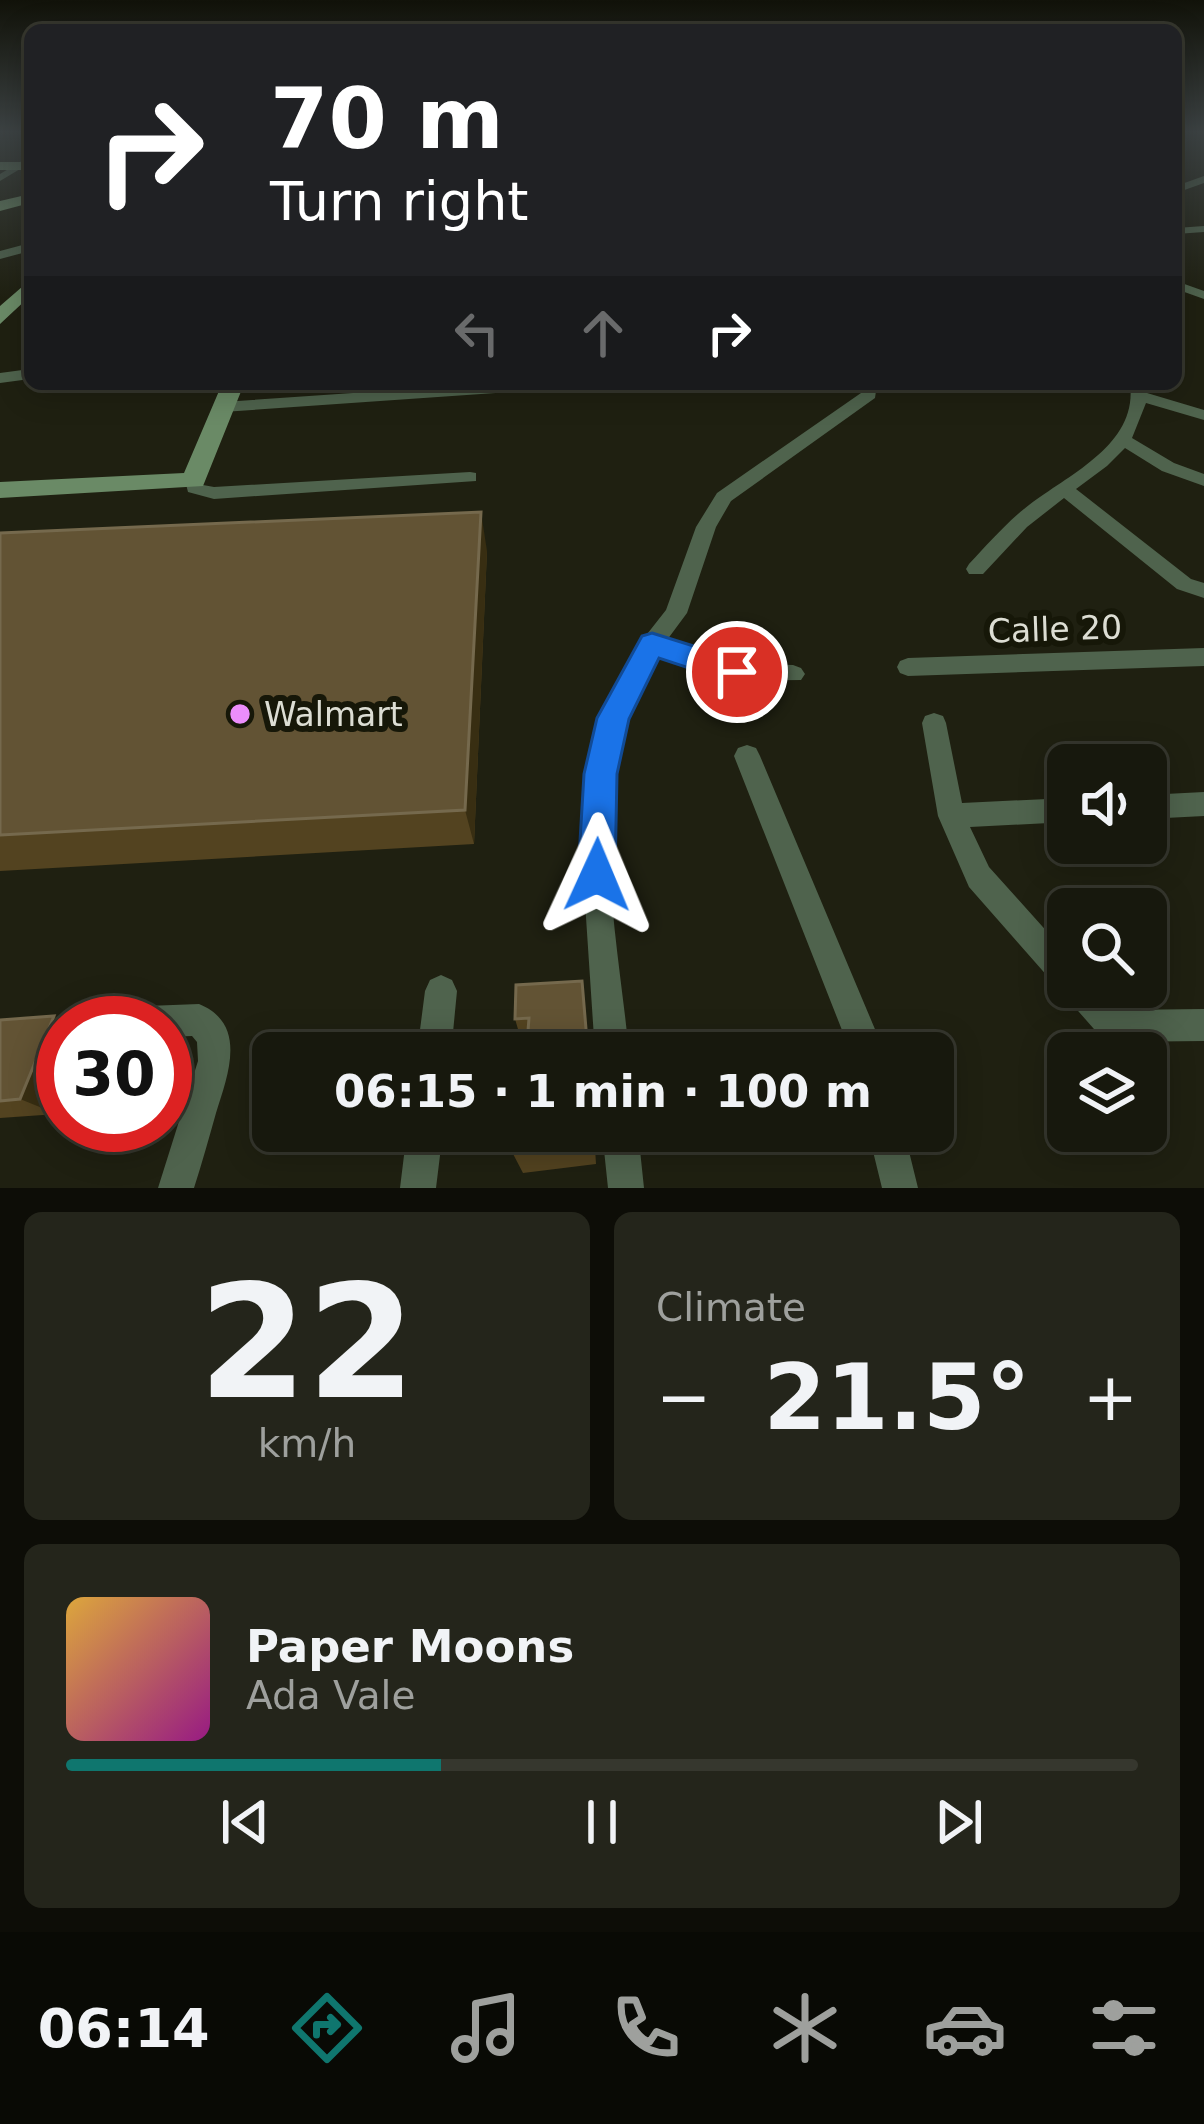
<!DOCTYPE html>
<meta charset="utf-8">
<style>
:root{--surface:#17180d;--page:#24251b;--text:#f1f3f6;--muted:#9ea09d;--line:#36372e;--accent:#0f766e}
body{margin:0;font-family:"DejaVu Sans",sans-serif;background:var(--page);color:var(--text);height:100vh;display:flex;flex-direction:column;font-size:45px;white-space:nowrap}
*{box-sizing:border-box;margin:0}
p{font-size:39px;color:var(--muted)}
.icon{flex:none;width:66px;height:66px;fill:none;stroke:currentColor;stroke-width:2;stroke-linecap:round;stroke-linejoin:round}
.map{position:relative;height:1188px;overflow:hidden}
.side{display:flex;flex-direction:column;gap:24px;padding:24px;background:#0d0d07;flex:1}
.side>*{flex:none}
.hud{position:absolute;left:24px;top:24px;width:1158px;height:366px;border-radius:18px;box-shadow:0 6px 30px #0003,0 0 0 3px var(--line);background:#202124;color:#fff;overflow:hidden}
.fabs{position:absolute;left:1047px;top:744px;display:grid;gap:24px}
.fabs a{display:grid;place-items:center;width:120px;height:120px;border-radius:18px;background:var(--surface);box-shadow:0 6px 30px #0003,0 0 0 3px var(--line);font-size:60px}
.speed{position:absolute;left:36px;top:996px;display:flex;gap:24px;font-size:60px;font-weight:700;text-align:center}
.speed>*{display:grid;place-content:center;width:156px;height:156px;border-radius:50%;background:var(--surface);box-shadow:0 6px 30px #0003,0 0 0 3px var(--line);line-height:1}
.speed .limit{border:18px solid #d22;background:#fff;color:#111}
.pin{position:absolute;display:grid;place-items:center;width:102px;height:102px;color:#fff;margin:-51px;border:6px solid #fff;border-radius:50%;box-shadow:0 3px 12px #0007}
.me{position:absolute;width:132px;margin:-66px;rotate:1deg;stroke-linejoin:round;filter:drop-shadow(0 0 9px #0008)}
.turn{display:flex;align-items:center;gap:42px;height:252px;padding:0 48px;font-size:54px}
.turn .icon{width:156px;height:156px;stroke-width:2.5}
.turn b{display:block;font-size:84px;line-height:102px}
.lanes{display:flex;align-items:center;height:114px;padding:0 48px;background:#0003;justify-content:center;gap:60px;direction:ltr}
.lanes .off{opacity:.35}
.big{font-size:90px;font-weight:700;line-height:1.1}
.side .card{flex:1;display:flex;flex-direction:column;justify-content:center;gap:18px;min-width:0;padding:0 42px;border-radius:18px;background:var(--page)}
.side .dial{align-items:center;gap:0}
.dial b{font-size:156px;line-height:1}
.song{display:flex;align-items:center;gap:36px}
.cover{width:144px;height:144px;border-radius:18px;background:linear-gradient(135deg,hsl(40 70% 55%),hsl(310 70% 35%))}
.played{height:12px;border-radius:6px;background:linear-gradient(90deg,var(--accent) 35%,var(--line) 35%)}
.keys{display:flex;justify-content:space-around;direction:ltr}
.heat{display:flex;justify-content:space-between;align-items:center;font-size:66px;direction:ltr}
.side .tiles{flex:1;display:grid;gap:24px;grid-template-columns:1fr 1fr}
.card:last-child{grid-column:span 2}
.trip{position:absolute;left:252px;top:1032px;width:702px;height:120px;border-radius:18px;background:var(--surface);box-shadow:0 6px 30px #0003,0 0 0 3px var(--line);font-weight:700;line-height:120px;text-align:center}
.menu{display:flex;height:192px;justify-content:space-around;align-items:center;background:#090a05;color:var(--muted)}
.menu .icon{width:84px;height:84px}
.menu .selected{color:var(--accent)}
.menu b{font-size:54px;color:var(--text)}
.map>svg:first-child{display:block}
</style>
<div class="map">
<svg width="1204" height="1188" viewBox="0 0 1204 1188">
<rect width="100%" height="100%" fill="#1f2011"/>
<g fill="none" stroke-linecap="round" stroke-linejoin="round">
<!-- street -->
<path fill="#4f634d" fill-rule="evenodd" d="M30,156V163L0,181V174Z
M1204,176V183L1176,193V186Z
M1204,226V232L1176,234V228Z
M30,243V251L0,259V251Z
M1176,281L1204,291V299L1176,289Z
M30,369V379L0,383V373Z
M485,384H560L552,389L223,412L215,407L223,402Z
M611,384H785L787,386L779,391L619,389Z
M861,384H877L875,398L731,501L716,527L687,613L667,640L737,663L793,665L801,668L805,674L801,680L737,681L658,655C647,676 631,698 625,721C592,827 619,946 629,1053H595L581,842L588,774L601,718L644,638L666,610L696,527L717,493L861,393Z
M1130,384H1142L1147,393L1204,410V420L1146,403L1132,438L1174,463L1204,474V486L1162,471L1125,448L1107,466L1076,489L1191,579L1204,583V598L1177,589L1064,498L1027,527L983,574H969L966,569L969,564C988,544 1007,522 1029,505C1070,474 1138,444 1130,384Z
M470,472L476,473V481L214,499L188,492L185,480L194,474L200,476L203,485L214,487Z
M1204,648V666L908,676L900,673L897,667L900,661L908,658Z
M934,713L943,716L946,723L962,803L1068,798V822L970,827L989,867L1068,955V987H1098L1119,1010L1204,1009V1041L1112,1042L1101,1037L969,887L938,816L922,723L925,716Z
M747,745L756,748L760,756L885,1053H851L734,756L738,748Z
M1204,792V816L1146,819V795Z
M441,975L452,980L457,991L451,1053H417L425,991L430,980Z
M199,1004C248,1024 228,1075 216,1113C209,1138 202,1163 194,1188H158L198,1061L197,1042L192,1036L165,1037V1023H105L110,1012L121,1007Z
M407,1131H443L436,1188H400Z
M602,1131H638L644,1188H608Z
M868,1131H904L918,1188H882Z"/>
<!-- secondary -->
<path fill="#6a8a66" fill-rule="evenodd" d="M0,162H30V170H0Z
M30,194V203L0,211V201Z
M30,280V296L0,324V306Z
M222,384H244L203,486L0,498V482L184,473Z"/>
</g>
<!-- wall -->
<path fill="#534320" d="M0,533L487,551L474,844L0,871Z
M516,985L588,1053H525L515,1019Z
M54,1016L66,1023H63V1098L57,1114L0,1118V1020Z
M594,1131L596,1164L523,1173L511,1150Z"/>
<!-- shaded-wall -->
<path fill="#382e12" d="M481,512L487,551L474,844L465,810Z
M54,1016L66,1023H63V1098L57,1114L20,1099Z"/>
<!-- building -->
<path fill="#625334" stroke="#75694d" stroke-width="3" d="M481,512L465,810L0,835V533Z
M582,981L588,1053H539V1034L528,1031L529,1018L515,1019L516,985Z
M54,1016L20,1099L0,1101V1020Z
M511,1131H594L595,1140L511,1150Z"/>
<!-- sky -->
<linearGradient id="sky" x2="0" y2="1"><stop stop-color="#111209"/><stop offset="0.44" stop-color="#3c4243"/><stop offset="1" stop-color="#3c4243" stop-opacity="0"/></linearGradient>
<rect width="1204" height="299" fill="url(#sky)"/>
<!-- route -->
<path fill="#1a73e8" stroke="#114b97" stroke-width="3" d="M652,633L748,663L752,672L748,680L737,684L659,658L629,719L617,774L615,875L610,888L597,893L584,888L578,875L584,774L597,718L642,636Z"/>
<!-- markers -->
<circle fill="#eb8dfb" stroke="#161708" stroke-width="4.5" cx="240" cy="714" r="12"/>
<g text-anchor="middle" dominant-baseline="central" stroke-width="12" stroke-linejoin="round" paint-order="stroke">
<!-- street labels -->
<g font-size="33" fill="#dcddd3" stroke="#161708">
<text transform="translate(1055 629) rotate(-2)">Calle 20</text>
</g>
<!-- poi labels -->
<g font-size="33" fill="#dcddd3" stroke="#161708" text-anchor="start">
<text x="264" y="714">Walmart</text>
</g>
</g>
</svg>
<div class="fabs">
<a><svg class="icon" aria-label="sound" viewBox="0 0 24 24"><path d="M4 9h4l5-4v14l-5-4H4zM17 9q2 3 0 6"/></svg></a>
<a><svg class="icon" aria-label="search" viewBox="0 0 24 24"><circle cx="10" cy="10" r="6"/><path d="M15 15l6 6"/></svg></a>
<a><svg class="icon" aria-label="layers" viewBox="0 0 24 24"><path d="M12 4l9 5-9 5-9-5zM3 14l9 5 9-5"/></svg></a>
</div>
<div class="speed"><div class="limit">30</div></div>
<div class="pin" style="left:737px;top:672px;background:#d93025"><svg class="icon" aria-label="arrive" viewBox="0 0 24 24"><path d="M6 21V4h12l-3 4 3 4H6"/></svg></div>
<svg class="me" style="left:597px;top:875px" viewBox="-20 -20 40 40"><path d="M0-17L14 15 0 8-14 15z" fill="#1a73e8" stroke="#fff" stroke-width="4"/></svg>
<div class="trip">06:15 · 1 min · 100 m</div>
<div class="hud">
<div class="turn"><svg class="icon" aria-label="right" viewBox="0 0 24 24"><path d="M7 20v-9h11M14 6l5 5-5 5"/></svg><div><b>70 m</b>Turn right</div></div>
<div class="lanes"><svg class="icon off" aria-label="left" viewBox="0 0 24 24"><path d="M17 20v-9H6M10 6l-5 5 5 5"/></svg><svg class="icon off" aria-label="ahead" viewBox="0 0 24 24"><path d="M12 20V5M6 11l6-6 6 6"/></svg><svg class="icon" aria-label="right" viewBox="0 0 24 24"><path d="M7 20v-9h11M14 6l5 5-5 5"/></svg></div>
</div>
</div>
<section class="side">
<div class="tiles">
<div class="card dial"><b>22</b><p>km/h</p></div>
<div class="card"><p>Climate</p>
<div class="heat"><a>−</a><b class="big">21.5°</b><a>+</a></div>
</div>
<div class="card">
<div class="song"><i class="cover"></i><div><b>Paper Moons</b><p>Ada Vale</p></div></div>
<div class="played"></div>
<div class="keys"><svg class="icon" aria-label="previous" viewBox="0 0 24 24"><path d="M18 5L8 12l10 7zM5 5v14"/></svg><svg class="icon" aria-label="pause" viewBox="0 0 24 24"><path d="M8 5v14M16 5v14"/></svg><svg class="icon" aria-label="next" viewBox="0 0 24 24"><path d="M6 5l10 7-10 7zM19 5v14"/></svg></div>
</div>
</div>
</section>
<nav class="menu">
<b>06:14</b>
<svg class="icon selected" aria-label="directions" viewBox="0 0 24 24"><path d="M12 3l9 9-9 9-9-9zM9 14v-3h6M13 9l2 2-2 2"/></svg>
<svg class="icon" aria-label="music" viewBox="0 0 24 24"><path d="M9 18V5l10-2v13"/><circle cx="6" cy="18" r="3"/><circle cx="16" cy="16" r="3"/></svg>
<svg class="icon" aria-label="phone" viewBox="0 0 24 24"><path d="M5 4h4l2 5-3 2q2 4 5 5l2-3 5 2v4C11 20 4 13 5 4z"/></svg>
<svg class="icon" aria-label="climate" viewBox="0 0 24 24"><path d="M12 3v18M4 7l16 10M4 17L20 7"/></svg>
<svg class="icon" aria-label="car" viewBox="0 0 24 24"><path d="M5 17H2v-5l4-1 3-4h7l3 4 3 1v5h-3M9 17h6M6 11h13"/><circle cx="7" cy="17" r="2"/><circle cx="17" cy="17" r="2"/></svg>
<svg class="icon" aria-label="filters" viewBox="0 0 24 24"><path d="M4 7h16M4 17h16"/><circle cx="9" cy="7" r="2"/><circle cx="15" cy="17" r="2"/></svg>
</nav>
